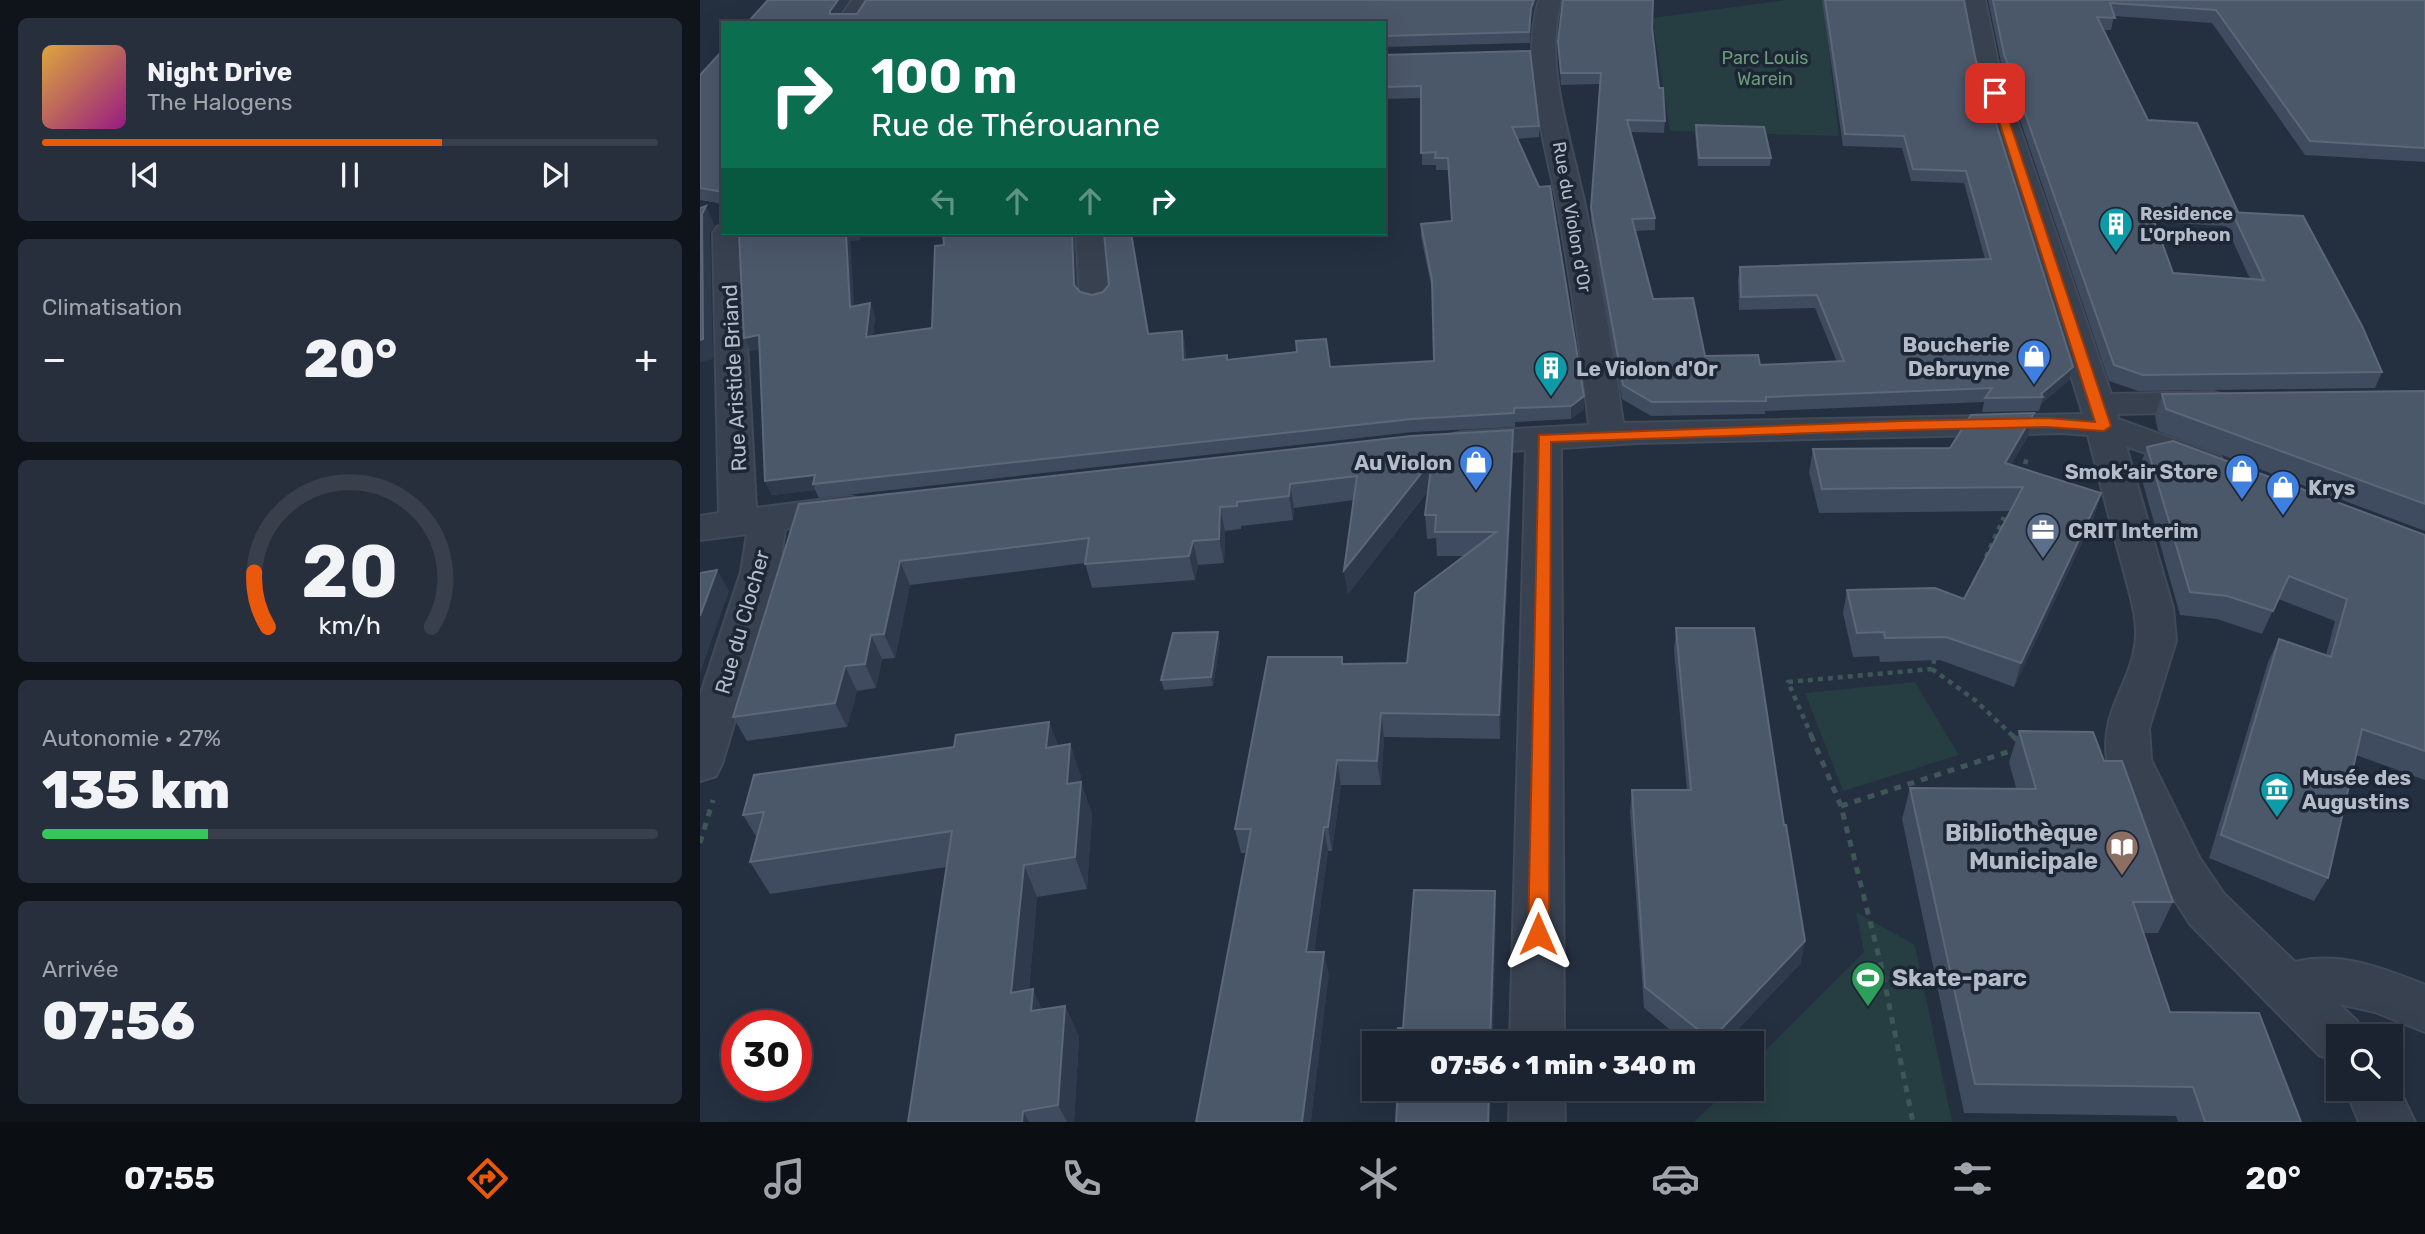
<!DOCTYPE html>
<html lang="fr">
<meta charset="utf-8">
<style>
:root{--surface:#1b2330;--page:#282f3c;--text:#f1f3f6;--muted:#a0a4ab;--line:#39404c;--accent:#ea580c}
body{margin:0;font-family:Rubik,sans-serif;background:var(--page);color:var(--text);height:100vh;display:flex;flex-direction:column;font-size:26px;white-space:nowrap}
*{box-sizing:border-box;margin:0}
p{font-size:23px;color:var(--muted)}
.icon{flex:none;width:38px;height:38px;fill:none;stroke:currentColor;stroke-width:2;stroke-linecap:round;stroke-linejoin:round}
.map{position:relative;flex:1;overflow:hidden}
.details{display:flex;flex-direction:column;gap:18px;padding:18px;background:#0f131a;width:700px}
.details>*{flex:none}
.banner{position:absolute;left:21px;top:21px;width:665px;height:214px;border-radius:0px;box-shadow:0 7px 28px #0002,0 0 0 2px var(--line);background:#0b6e4f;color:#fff;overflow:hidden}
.buttons{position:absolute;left:1626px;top:1024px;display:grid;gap:14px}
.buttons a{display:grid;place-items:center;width:77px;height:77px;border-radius:0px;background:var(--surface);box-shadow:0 7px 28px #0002,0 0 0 2px var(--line);font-size:35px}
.speed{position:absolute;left:21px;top:1010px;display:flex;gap:14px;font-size:35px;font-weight:700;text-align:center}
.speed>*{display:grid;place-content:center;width:91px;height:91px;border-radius:50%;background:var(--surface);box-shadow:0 7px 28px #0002,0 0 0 2px var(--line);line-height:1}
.speed .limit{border:10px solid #d22;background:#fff;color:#111}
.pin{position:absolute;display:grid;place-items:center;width:60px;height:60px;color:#fff;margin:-30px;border-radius:14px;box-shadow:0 4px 10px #0006}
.me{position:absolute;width:77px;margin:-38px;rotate:0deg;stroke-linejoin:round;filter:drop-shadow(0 0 5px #0008)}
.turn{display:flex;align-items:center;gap:24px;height:147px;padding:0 35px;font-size:32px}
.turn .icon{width:91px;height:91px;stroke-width:2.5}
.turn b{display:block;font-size:49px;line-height:60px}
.lanes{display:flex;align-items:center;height:66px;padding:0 35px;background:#0003;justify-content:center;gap:35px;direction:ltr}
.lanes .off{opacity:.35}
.big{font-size:52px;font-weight:800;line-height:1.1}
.details .tile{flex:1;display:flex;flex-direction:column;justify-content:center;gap:10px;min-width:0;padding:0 24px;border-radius:10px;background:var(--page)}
.details .dial{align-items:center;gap:0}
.dial svg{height:182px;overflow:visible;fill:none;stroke:var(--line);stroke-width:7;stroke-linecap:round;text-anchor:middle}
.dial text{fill:var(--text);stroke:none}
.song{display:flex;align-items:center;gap:21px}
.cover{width:84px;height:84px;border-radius:10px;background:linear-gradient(135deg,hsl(40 70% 55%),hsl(310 70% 35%))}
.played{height:7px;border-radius:4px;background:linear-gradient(90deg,var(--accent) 65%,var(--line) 65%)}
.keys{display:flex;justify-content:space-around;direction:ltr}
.heat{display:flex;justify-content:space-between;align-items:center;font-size:38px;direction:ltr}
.charge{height:10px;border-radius:5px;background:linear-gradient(90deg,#34c759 27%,var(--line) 0)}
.trip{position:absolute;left:662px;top:1031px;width:402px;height:70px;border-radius:0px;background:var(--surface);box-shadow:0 7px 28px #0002,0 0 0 2px var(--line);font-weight:800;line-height:70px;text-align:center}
.menu{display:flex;height:112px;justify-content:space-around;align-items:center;background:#0b0e13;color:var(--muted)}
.menu .icon{width:49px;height:49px}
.menu .current{color:var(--accent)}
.menu b{font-size:32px;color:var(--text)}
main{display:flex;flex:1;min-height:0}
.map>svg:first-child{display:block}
</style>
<main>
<section class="details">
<div class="tile">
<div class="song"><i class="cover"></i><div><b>Night Drive</b><p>The Halogens</p></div></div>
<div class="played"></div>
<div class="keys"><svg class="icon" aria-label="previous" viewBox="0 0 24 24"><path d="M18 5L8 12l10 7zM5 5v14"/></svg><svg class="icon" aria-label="pause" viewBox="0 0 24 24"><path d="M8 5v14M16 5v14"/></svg><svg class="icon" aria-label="next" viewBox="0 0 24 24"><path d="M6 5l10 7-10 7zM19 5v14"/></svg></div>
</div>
<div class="tile"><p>Climatisation</p>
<div class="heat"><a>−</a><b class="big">20°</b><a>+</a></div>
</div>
<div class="tile dial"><svg viewBox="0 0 100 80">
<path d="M14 69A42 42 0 1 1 86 69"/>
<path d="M14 69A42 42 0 0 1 8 45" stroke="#ea580c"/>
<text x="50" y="56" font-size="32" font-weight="700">20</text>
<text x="50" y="72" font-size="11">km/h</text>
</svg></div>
<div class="tile"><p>Autonomie · 27%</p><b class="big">135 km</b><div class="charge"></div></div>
<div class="tile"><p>Arrivée</p><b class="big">07:56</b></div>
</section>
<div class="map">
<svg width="1725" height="1122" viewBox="0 0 1725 1122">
<rect width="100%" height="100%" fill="#242f40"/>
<!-- green -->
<path fill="#263d41" d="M1086,0H1123L1139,136L970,131L952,18Z
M1215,682L1259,755L1143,791L1105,693Z
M1156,912L1215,945L1252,1122H994L1028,1089L1052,1088V1064L1164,952Z"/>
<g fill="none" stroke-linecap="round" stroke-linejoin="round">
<!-- minor casing -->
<g stroke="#414a59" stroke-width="4">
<path id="minor" d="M152,0H174L158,23H136Z
M839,0H861C843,68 872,140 885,206C900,278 913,350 923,423L1383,414L1275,68L1263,0H1285L1299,68L1411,394L1513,392L1525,395L1530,402L1525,409L1513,412L1417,414L1418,419L1520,456L1525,464L1520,472L1507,475L1426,446L1473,608L1476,641L1449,728L1451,760L1499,857L1524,894L1595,962C1640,951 1683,968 1725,985V1032L1675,1012L1639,1004L1657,1021L1664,1036H1638V1062L1619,1055L1490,924L1465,885L1407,760C1400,708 1433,683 1436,637C1437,613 1428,588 1422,564C1410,521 1399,478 1388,435L1362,433L937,443L861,448L864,1043H810L826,450L762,454L750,451L745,443L750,435L762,432L889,425C881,353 871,281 858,209C846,142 819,68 839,0Z
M23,225V233H41L56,508L149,496L162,500L167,508L162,516L85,529L79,572L22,764L16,776L0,781V696L41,572L47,534L0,540V516L19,513L13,233L17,227Z
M376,233H404L410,297L406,303L395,306L384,303L380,297Z
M1690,1070L1715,1122H1659L1645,1088H1690Z
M810,1088H864L865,1122H809Z"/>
</g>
<!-- path-far1 -->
<path stroke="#3f5659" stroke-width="4.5" stroke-dasharray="5 5" stroke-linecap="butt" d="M1323,474L1327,456
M1286,557L1304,517
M1232,669L1275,700L1314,737
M1112,737L1088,682L1232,669L1235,657"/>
<!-- path -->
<path stroke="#3f5659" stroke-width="5" stroke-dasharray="7 7" stroke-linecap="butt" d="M1111,735L1141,806L1181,965L1213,1122
M1312,735L1319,742
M1141,806L1317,749
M0,843L13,800"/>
<!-- minor -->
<use href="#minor" fill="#384150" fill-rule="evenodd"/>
</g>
<!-- wall -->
<path fill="#3f4b5e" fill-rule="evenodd" d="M1122,0H1264L1275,57L1369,380L1341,404L1339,411L1282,412L1284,402L1065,411V414L951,416L922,399L891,220L900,84L861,85L858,41L952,29L959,88L965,121L964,133L930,132L955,218V230L936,231L953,299L1005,356L1060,365L1137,362L1115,308L1039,310L1038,280L1040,267L1285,259L1264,183L1211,181L1202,148L1143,146Z
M1288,0H1725V162L1605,155L1512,23L1414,16L1411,30H1404L1448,120L1538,212L1682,372L1675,388L1438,391L1409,381L1302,67ZM1454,222L1526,226L1550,279L1473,273Z
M139,14L831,19L830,43L684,47V23Z
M23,50V204L0,200V75Z
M684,55L839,126V137L817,139L884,396V409L871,419L815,422V427L713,432L119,498L115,490L72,495L65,481L60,349L50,351L44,338L39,233L160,240L150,241L154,306L170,303L175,316L173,336L232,328L244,245L243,233H374L377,289L380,292L392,295L403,292L409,285L404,233H432L449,334L482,331L485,344L486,359L527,355L528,360L630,367L734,361L732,290L721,237V224L752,221L749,170H736V165H722L721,98L684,99Z
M996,125L1071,158L1070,166H998L995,133Z
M1725,391V531L1458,431L1455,416L1462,394Z
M1334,413L1328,436L1311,465L1401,493L1394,517L1314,687L1240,660L1180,662L1179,656L1153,657L1143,613L1147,590L1264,599L1310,511L1119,513L1109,472L1113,449L1250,448Z
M1447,447L1725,535V780L1656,755L1628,878L1614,901L1509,858L1568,662L1579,639L1626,655L1635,621L1578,599L1562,634L1517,619L1480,615L1439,469Z
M813,453L800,739L684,737L681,785H641L632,851H628L614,952L629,975L546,853H541L535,829L643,664L707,663L764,556H737L736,538L727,539L725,515L728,491L648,594L644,570L654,500L594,508L593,520L541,526V529L525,531L524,563L498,565L495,580L392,588L385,563L210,585L195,658L182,659L176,688L157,691L147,727L47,741L33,717L99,504Z
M976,628L1101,963L1025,1043H986L944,1008L930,812L932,790H987L974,651Z
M520,641L513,686L464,690L461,680Z
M349,722L358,746L370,744L381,777V782L392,814L387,889L337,897L329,990L342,1010L365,1006L379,1037L374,1122H208L247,867L70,894L50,862L57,838L43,815L254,747Z
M1319,731L1404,761L1473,902L1458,933H1443L1470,1012L1601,1122H1478L1476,1116L1264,1113L1202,819L1210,788H1316L1309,762Z"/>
<!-- shaded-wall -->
<path fill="#2f3b4d" d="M138,0H149L134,23L130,11Z
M834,0H837L831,19L830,43L831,8Z
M6,206L15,226L10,233L13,359L0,362L2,214Z
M146,233H161L160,240L150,241L155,320L150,307Z
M372,233H374L378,298L374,285Z
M431,233H432L451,348L448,334Z
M170,303L175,316L171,351L166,337Z
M482,331L485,344L486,373L483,360Z
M59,335L65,348L50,351L44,338Z
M1373,367L1369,380L1341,404L1343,397L1341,394Z
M884,396V409L871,419V406Z
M1334,413L1328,436L1299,486L1305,463Z
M813,430V453L800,739L799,715Z
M732,460L734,483L648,594L644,570Z
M115,475L113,484L115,490L72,495L65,481Z
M590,484L594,508L593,520L589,496Z
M1401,493L1394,517L1314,687L1321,663Z
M520,507L525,531L524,563L519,539Z
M493,541L498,565L495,580L489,556Z
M200,561L210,585L195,658L184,634Z
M17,570L29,591L0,673V616Z
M518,632L520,641L513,686L511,677Z
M171,635L182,659L176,688L165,664Z
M145,666L157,691L147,727L135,703Z
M681,713L684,737L681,785L677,761Z
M349,722L361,754L346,748Z
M370,744L381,777V782L392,814L387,889L375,857L367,784Z
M637,760L641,785L632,851L628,827Z
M624,827L628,851L611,976L606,952Z
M324,865L337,897L326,1024L311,993Z
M795,891L796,917L793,1043H790Z
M1105,941L1101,963L1025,1043H1011V1040Z
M624,952L629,975L611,1122H602Z
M333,989L347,1020L331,1011Z
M365,1006L379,1037L374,1122H367L358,1105Z
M789,1088H791L790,1122H788Z
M323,1111L329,1122H322Z"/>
<!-- building -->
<path fill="#4b586a" stroke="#5c6779" stroke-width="2" d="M68,0H138L130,11V14H157L166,0H834L831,8L829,32L684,36V23H47Z
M863,0H953L952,27L959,88H963L965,121L927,120L955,218L932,219L953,299L993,298L1005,356L1058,355L1060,365L1144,361L1117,295L1041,297L1040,267L1291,259L1266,171L1213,169L1204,136L1145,134L1125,0H1264L1275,57L1373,367L1341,394L1343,397L1285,398L1292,388L1066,397V401L952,402L923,385L891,208L901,73H861L858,41Z
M1293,0H1725V148L1610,141L1516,10L1410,3L1415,18L1397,17L1448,120L1497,123L1538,212L1449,207L1473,273L1564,280L1532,212L1603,216L1662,326L1682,372L1443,375L1414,365L1304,54Z
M23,50V192L0,188V75Z
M830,51L839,126L812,127L839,187L850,186L884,396L871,406L814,408V413L712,419L113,484L115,475L65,481L59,335L44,338L39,233H146L150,307L170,303L166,337L232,328L235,246L244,245L243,233H372L374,285L380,292L392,295L403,292L409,285L404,233H431L448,334L482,331L483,360L527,355V360L597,352L596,341L626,339L630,367L734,361L732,280L721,224L752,221L748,158H735L736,152L721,153V86L684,87V55Z
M996,125L1064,127L1071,158H999Z
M6,206L2,214L3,339L0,340V208Z
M23,211V218H20V212Z
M1725,391V504L1466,409L1462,394Z
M1334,413L1305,463L1401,493L1321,663L1246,637L1185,638L1184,632L1157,633L1147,590L1235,588L1264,599L1323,487L1122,489L1113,449L1250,448L1271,415Z
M813,430L799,715L681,713L677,761L637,760L628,827H624L606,952H624L602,1122H496L551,829H535L568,657H642V664L707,663L715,593L796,532H735L736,515H725L732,460L644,570L657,476L590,484L589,496L537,502V506L520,507L519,539L493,541L489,556L385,564L389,538L200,561L184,634L171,635L165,664L145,666L135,703L33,717L99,504L711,436Z
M1473,441L1725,535V751L1662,729L1628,878L1521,835L1579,639L1631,657L1647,599L1589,576L1573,611L1527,596L1490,592L1447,447Z
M17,570L0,616V573Z
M976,628H1054L1084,825H1086L1105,941L1011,1040L945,987L932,790H991Z
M518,632L511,677L461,680L473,633Z
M349,722L346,748L370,744L367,784L381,782L375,857L324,865L311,993L333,989L331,1011L365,1006L358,1105L323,1111L322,1122H208L252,831L50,862L64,812L43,815L54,775L254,747L256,735Z
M1319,731L1393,732L1404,761H1422L1473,902H1433L1470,1012L1559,1013L1601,1122H1505L1493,1087L1275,1084L1210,788L1336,789Z
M714,890L795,891L790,1043H696L698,1028H703Z
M698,1088H789L788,1122H696Z"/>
<!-- route -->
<path fill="#ea580c" stroke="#983908" stroke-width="2" d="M1295,90L1300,93L1411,426L1404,431L1347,427L1202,430L851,442L849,934L846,940L838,943L831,940L828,934L839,435L1202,421L1347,418L1395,422L1290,93Z"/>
<!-- icons -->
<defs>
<g id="building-pin" transform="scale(1.75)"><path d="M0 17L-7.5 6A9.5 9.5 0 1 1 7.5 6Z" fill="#0f9aa8" stroke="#1d2635"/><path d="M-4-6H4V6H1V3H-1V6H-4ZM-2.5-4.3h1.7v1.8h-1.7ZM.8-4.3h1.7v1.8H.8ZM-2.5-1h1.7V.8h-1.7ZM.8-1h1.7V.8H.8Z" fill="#fff"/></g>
<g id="shop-pin" transform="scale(1.75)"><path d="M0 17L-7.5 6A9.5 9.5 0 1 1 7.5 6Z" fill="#3f7fe0" stroke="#1d2635"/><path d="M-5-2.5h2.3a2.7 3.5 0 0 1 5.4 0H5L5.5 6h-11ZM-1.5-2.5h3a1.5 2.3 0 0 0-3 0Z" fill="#fff"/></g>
<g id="office-pin" transform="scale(1.75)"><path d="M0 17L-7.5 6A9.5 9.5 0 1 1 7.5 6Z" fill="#5c6f8a" stroke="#1d2635"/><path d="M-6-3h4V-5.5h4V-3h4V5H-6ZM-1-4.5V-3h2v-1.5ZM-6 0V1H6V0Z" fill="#fff"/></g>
<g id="museum-pin" transform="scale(1.75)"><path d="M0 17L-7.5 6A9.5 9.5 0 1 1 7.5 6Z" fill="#0f9aa8" stroke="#1d2635"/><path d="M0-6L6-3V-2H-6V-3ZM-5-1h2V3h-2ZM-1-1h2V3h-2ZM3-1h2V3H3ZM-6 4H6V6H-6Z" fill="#fff"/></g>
<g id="library-pin" transform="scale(1.75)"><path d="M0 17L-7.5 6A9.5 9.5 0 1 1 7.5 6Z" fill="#8d6e63" stroke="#1d2635"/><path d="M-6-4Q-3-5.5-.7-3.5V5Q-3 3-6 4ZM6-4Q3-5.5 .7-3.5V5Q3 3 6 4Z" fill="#fff"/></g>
<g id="stadium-pin" transform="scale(1.75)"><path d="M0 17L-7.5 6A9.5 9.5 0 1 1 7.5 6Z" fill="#2e9e5b" stroke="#1d2635"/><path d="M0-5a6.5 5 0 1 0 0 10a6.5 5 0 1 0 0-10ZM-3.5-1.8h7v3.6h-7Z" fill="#fff"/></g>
</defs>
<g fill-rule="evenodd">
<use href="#building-pin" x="1416" y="224"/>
<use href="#shop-pin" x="1334" y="356"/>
<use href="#building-pin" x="851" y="368"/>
<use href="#shop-pin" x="776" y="462"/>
<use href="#shop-pin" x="1542" y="471"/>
<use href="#shop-pin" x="1583" y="487"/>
<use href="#office-pin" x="1343" y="530"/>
<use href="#museum-pin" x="1577" y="789"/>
<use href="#library-pin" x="1422" y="847"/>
<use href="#stadium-pin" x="1168" y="978"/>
</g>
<g text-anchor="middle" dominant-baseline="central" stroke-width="7" stroke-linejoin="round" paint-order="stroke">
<!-- far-park labels -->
<g font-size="18" fill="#6a9c77" stroke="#1d2635">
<text x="1065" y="58">Parc Louis<tspan x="1065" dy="21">Warein</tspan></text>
</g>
<!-- far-poi labels -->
<g font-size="18" font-weight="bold" fill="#b4bcca" stroke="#1d2635" text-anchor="start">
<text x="1440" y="214">Residence<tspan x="1440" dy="21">L'Orpheon</tspan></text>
</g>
<!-- far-street labels -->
<g font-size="18" fill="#b4bcca" stroke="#1d2635">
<text transform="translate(872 217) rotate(80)">Rue du Violon d'Or</text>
</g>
<!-- poi labels -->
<g font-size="21" font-weight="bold" fill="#b4bcca" stroke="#1d2635" text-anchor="start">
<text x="1310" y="344" text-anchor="end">Boucherie<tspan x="1310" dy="24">Debruyne</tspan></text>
<text x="876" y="368">Le Violon d'Or</text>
<text x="752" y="462" text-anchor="end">Au Violon</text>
<text x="1518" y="471" text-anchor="end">Smok'air Store</text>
<text x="1608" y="487">Krys</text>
<text x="1368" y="530">CRIT Interim</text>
<text x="1602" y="777">Musée des<tspan x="1602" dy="24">Augustins</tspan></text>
</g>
<!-- street labels -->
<g font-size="21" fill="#b4bcca" stroke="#1d2635">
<text transform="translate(34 378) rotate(-93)">Rue Aristide Briand</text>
<text transform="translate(42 622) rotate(-74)">Rue du Clocher</text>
</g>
<!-- near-poi labels -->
<g font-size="24" font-weight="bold" fill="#b4bcca" stroke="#1d2635" text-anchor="end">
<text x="1398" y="833">Bibliothèque<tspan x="1398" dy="28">Municipale</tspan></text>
<text x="1192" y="978" text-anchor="start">Skate-parc</text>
</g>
</g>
</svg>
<div class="buttons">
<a><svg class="icon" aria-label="search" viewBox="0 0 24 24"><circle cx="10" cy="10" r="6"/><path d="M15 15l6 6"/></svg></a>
</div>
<div class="speed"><div class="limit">30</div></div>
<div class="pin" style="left:1295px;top:93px;background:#d93025"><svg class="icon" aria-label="arrive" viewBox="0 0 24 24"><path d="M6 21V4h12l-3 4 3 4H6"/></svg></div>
<svg class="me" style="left:838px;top:934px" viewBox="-20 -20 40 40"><path d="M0-17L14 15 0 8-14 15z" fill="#ea580c" stroke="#fff" stroke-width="4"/></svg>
<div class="trip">07:56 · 1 min · 340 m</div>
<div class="banner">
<div class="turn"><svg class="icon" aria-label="right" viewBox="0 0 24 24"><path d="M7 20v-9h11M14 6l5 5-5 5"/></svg><div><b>100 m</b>Rue de Thérouanne</div></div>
<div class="lanes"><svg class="icon off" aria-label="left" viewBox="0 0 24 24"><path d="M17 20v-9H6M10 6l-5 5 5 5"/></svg><svg class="icon off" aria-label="ahead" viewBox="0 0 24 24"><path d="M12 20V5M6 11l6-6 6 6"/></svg><svg class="icon off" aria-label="ahead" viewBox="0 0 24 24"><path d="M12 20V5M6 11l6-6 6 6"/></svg><svg class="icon" aria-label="right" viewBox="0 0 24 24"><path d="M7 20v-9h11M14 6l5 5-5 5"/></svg></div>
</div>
</div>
</main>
<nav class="menu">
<b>07:55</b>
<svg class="icon current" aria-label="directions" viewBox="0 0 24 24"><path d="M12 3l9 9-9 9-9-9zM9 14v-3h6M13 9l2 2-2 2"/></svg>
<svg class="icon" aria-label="music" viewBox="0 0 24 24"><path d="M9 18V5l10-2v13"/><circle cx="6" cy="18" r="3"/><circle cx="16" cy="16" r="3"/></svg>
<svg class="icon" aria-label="phone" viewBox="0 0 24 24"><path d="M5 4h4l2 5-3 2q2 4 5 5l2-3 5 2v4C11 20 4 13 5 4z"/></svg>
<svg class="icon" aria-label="climate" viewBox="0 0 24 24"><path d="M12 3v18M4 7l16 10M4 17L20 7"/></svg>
<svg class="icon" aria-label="car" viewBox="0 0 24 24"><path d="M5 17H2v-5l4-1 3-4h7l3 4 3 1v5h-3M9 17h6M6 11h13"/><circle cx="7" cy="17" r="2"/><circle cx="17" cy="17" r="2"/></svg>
<svg class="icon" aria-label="filters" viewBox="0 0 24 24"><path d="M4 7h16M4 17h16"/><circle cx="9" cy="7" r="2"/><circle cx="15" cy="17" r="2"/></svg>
<b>20°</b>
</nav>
